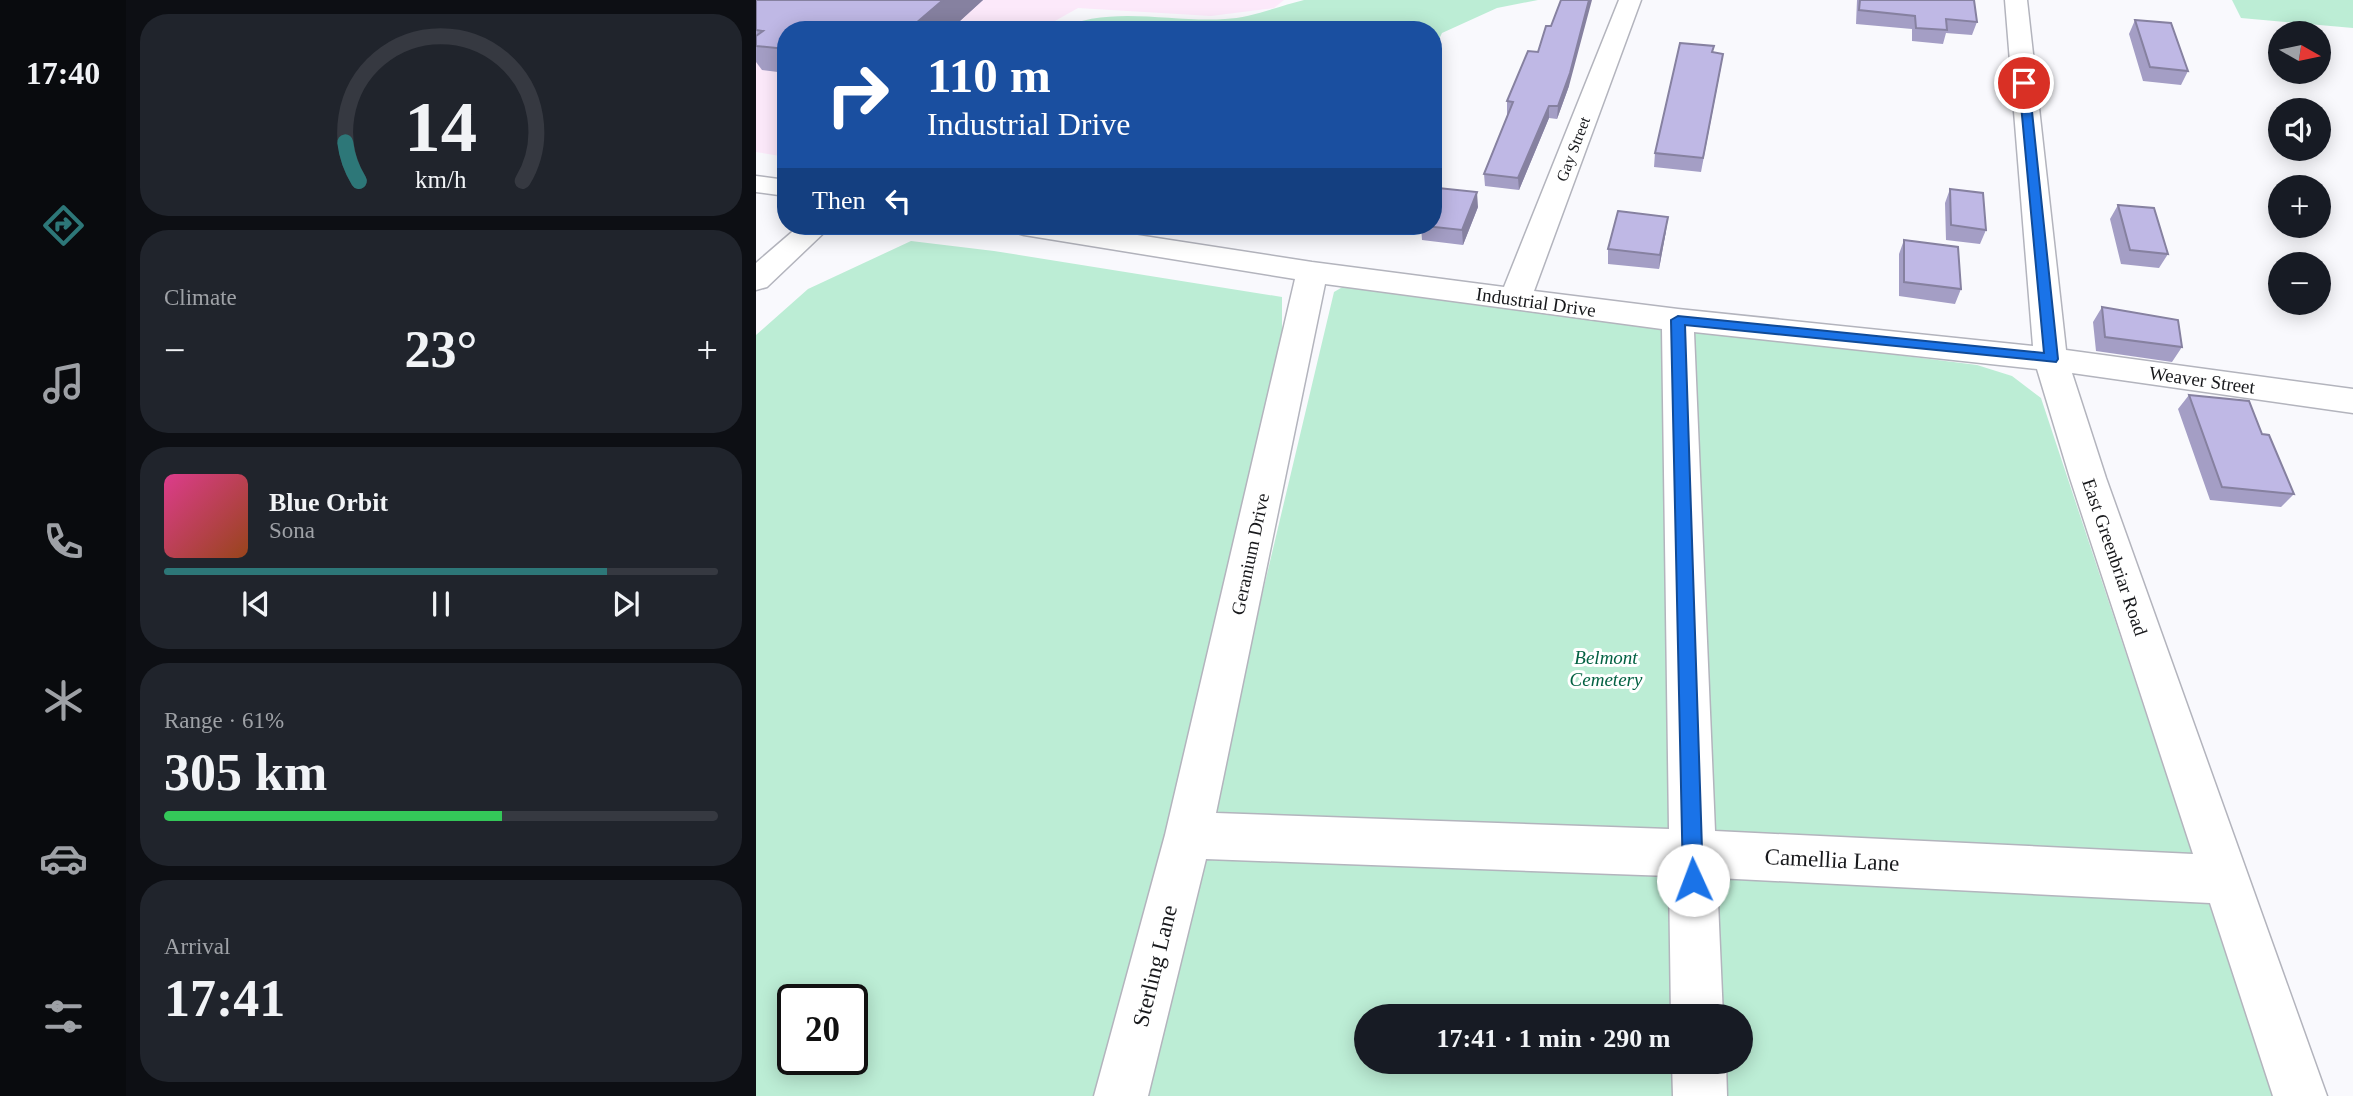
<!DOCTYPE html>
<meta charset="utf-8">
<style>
:root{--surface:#171b24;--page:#20242c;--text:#f1f3f6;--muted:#9ea1a6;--line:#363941;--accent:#2d7778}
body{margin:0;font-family:Georgia,serif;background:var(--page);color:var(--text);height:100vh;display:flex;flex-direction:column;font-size:26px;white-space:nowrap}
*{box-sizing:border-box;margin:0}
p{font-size:23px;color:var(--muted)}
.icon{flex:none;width:38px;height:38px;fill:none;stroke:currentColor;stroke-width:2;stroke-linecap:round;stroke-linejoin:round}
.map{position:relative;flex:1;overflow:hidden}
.sheet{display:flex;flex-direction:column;gap:14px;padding:14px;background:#0d0f14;width:630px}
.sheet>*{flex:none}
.banner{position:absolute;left:21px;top:21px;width:665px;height:214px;border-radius:28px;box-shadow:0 4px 18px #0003;background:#1a4fa0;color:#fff;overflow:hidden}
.needle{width:46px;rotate:99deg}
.tools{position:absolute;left:1512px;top:21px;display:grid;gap:14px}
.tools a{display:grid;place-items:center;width:63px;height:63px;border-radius:50%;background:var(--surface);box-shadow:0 4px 18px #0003;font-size:35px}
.speed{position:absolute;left:21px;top:984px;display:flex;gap:14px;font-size:35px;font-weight:700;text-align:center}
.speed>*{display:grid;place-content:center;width:91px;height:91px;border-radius:50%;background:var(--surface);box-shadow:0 4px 18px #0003;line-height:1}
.speed .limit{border:4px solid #111;border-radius:10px;background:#fff;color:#111}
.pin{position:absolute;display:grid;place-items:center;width:60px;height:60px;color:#fff;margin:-30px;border:4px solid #fff;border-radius:50%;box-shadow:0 2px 7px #0007}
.me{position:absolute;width:77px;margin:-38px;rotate:358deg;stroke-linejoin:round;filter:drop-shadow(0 0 5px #0008)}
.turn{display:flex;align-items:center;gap:24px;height:147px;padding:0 35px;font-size:32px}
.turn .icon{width:91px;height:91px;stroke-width:2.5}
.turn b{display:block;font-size:49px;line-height:60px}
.then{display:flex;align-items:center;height:66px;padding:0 35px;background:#0003;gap:14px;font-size:26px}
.big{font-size:52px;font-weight:700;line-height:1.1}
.sheet .widget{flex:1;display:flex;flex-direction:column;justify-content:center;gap:10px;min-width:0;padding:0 24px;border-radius:28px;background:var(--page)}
.sheet .dial{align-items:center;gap:0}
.dial svg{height:182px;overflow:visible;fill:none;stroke:var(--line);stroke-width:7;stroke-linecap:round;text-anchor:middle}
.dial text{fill:var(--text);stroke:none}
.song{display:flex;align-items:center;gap:21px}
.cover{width:84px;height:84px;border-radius:10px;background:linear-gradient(135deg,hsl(330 70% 55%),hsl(20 70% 35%))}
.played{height:7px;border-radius:4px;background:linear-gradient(90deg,var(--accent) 80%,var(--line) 80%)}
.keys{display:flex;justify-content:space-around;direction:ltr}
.heat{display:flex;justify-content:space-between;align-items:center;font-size:38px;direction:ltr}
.charge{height:10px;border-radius:5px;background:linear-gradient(90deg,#34c759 61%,var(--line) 0)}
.trip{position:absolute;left:598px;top:1004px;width:399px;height:70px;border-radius:35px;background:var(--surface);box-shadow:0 4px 18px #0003;font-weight:700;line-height:70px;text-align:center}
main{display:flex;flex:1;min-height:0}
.tabs{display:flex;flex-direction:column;width:126px;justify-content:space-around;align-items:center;background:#090b0e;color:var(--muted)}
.tabs .icon{width:49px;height:49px}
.tabs .on{color:var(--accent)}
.tabs b{font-size:32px;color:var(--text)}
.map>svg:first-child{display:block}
</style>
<main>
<nav class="tabs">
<b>17:40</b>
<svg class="icon on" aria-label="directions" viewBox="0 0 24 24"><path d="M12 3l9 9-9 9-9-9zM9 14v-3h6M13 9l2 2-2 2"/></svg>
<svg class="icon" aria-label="music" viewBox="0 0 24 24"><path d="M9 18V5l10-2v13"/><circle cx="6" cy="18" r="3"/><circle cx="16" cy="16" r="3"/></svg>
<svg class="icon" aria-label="phone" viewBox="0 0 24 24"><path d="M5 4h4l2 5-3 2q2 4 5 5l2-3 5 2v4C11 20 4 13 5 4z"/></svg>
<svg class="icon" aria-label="climate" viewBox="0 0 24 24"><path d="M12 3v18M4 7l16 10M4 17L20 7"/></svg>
<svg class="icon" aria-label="car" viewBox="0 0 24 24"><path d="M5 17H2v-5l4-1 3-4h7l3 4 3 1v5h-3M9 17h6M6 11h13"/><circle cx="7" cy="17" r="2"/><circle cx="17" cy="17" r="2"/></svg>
<svg class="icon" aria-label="filters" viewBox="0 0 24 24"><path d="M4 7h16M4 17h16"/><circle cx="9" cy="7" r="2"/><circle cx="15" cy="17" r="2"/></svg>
</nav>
<section class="sheet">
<div class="widget dial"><svg viewBox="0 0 100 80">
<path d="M14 69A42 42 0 1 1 86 69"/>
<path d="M14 69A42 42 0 0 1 8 52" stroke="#2d7778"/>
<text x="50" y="56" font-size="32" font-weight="700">14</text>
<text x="50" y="72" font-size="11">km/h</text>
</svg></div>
<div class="widget"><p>Climate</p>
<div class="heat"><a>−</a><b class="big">23°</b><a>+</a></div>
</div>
<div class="widget">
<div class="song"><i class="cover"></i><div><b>Blue Orbit</b><p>Sona</p></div></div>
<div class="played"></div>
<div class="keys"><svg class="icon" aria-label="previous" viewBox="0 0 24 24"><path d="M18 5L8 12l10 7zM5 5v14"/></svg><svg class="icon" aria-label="pause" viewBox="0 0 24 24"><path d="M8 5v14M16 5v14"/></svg><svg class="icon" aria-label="next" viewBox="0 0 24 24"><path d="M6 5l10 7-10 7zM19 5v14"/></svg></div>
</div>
<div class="widget"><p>Range · 61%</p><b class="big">305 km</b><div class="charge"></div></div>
<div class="widget"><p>Arrival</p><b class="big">17:41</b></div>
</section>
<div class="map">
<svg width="1597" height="1096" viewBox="0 0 1597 1096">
<rect width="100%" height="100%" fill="#f9f9fd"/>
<!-- industrial -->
<path fill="#fce9fa" d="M0,0H528L518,8L455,16L322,8L283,30H30V157L0,152Z"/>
<!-- green -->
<path fill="#bcedd5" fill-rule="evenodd" d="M548,0H782L741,8L686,33L677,52V30H302C352,4 416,23 469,19C495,18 523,6 548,0Z
M1476,0H1597V28L1485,18Z
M155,241L238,251L526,297V335L437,732L341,1096H0V335L52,289ZM37,999H96V1059H37Z
M590,285L1221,365L1256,376L1285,398L1517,1096H387L578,292ZM611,1017H985V1062H611Z"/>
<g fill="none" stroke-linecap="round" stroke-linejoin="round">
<!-- minor casing -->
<g stroke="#b3b4bd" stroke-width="3">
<path id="minor" d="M863,0H885L778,291L922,309L1277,346L1249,0H1271L1310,350L1597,389V413L1316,373L1350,478L1571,1096H1517L1454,903L961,878L967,1017H915L913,876L450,859L392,1096H338L409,835L539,279L268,235L258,232L253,226H323L556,262L748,287ZM569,284L906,329L913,829L460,813ZM938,332L1281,369L1314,478L1437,854L959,831Z
M0,176L30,180V196L0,192Z
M43,226H75L11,287L0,290V263Z
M916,1062H970L971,1096H917Z"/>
</g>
<!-- minor -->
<use href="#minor" fill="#fff" fill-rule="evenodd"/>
</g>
<!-- wall -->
<path fill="#a49ec5" d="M0,0H227L194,30H30V73L6,70L0,62Z
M1101,0H1218L1221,22L1216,35L1190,33L1187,44L1156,41V29L1100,24Z
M1379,20L1432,71L1425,85L1387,81L1373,34Z
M795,26L813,86L801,119L793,118L763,190L729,186L728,174L752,114H751V101L782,52Z
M957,52L965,67L945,172L898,167L899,153Z
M1194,189L1230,230L1224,244L1190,240L1189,203Z
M1362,205L1412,254L1403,268L1365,264L1354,219Z
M722,207L707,245L666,240L665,226H677Z
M910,231L903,269L852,264V249Z
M1148,240L1205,289L1199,304L1143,296V254Z
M1346,307L1426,347L1416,362L1340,351L1337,322Z
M1433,395L1506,434L1538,494L1525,507L1454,500L1422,409Z"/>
<!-- shaded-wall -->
<path fill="#8681a0" d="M187,0H227L194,30H152Z
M833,0H836L813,86L801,119L802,106Z
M793,106V118L763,190L762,178Z
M721,192L722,207L707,245L706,230Z
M912,217L910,231L903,269L904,255Z"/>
<!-- building -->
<path fill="#bfb8e5" stroke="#8681a0" stroke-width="2" d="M0,0H187L152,30H30V49L0,46V36L7,31L0,30Z
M805,0H833L814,73L802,106H793L762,178L728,174L757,102L751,101L772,51L782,52L790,26H795Z
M1104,0H1218L1221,22L1190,19L1191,30L1160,28L1159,16L1103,10Z
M1379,20L1415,23L1432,71L1394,67Z
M924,43L958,46L956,52L967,54L947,158L899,153Z
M682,188L721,192L706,230L669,226H677V197Z
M1194,189L1227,193L1230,230L1195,225Z
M1362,205L1398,208L1412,254L1374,250Z
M862,211L912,217L904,255L852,249Z
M1148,240L1202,247L1205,289L1148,282Z
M1346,307L1422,320L1426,347L1349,337Z
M1433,395L1493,401L1506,434L1513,435L1538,494L1466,487Z"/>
<!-- route -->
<path fill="#1a73e8" stroke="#114b97" stroke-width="2" d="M1268,80L1273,83L1302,359L1300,362L929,325L947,880L944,887L937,890L930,887L927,880L915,320L922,316L1288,353L1263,83Z"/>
<g text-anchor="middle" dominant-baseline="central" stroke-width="6" stroke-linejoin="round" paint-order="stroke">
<!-- far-street labels -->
<g font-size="16" fill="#18191c" stroke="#fff">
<text transform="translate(817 149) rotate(-69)">Gay Street</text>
</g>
<!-- street labels -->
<g font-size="19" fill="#18191c" stroke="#fff">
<text transform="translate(780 302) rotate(8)">Industrial Drive</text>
<text transform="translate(1446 380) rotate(8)">Weaver Street</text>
<text transform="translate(494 554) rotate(-78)">Geranium Drive</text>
<text transform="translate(1359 557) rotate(71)">East Greenbriar Road</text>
</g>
<!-- park labels -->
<g font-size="19" font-style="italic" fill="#046243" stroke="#fff">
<text x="850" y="657">Belmont<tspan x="850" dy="22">Cemetery</tspan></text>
</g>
<!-- near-street labels -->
<g font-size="23" fill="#18191c" stroke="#fff">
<text transform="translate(1076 860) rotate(3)">Camellia Lane</text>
<text transform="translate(399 966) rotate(-76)">Sterling Lane</text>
</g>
</g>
</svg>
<div class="tools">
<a><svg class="needle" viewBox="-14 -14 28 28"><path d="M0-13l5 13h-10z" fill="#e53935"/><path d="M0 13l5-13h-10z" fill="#9ea1a6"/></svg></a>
<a><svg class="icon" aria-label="sound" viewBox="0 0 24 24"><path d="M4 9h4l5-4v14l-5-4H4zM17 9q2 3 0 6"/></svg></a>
<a>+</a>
<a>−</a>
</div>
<div class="speed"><div class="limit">20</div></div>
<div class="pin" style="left:1268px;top:83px;background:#d93025"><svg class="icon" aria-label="arrive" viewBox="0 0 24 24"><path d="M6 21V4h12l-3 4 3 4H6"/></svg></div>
<svg class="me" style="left:937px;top:880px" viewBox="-20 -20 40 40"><circle r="19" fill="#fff"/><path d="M0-13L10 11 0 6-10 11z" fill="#1a73e8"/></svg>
<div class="trip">17:41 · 1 min · 290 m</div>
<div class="banner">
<div class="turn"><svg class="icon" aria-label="right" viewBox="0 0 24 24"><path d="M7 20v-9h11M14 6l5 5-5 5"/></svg><div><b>110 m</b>Industrial Drive</div></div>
<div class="then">Then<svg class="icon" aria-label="left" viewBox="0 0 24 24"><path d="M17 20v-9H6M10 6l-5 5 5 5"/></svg></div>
</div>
</div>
</main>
